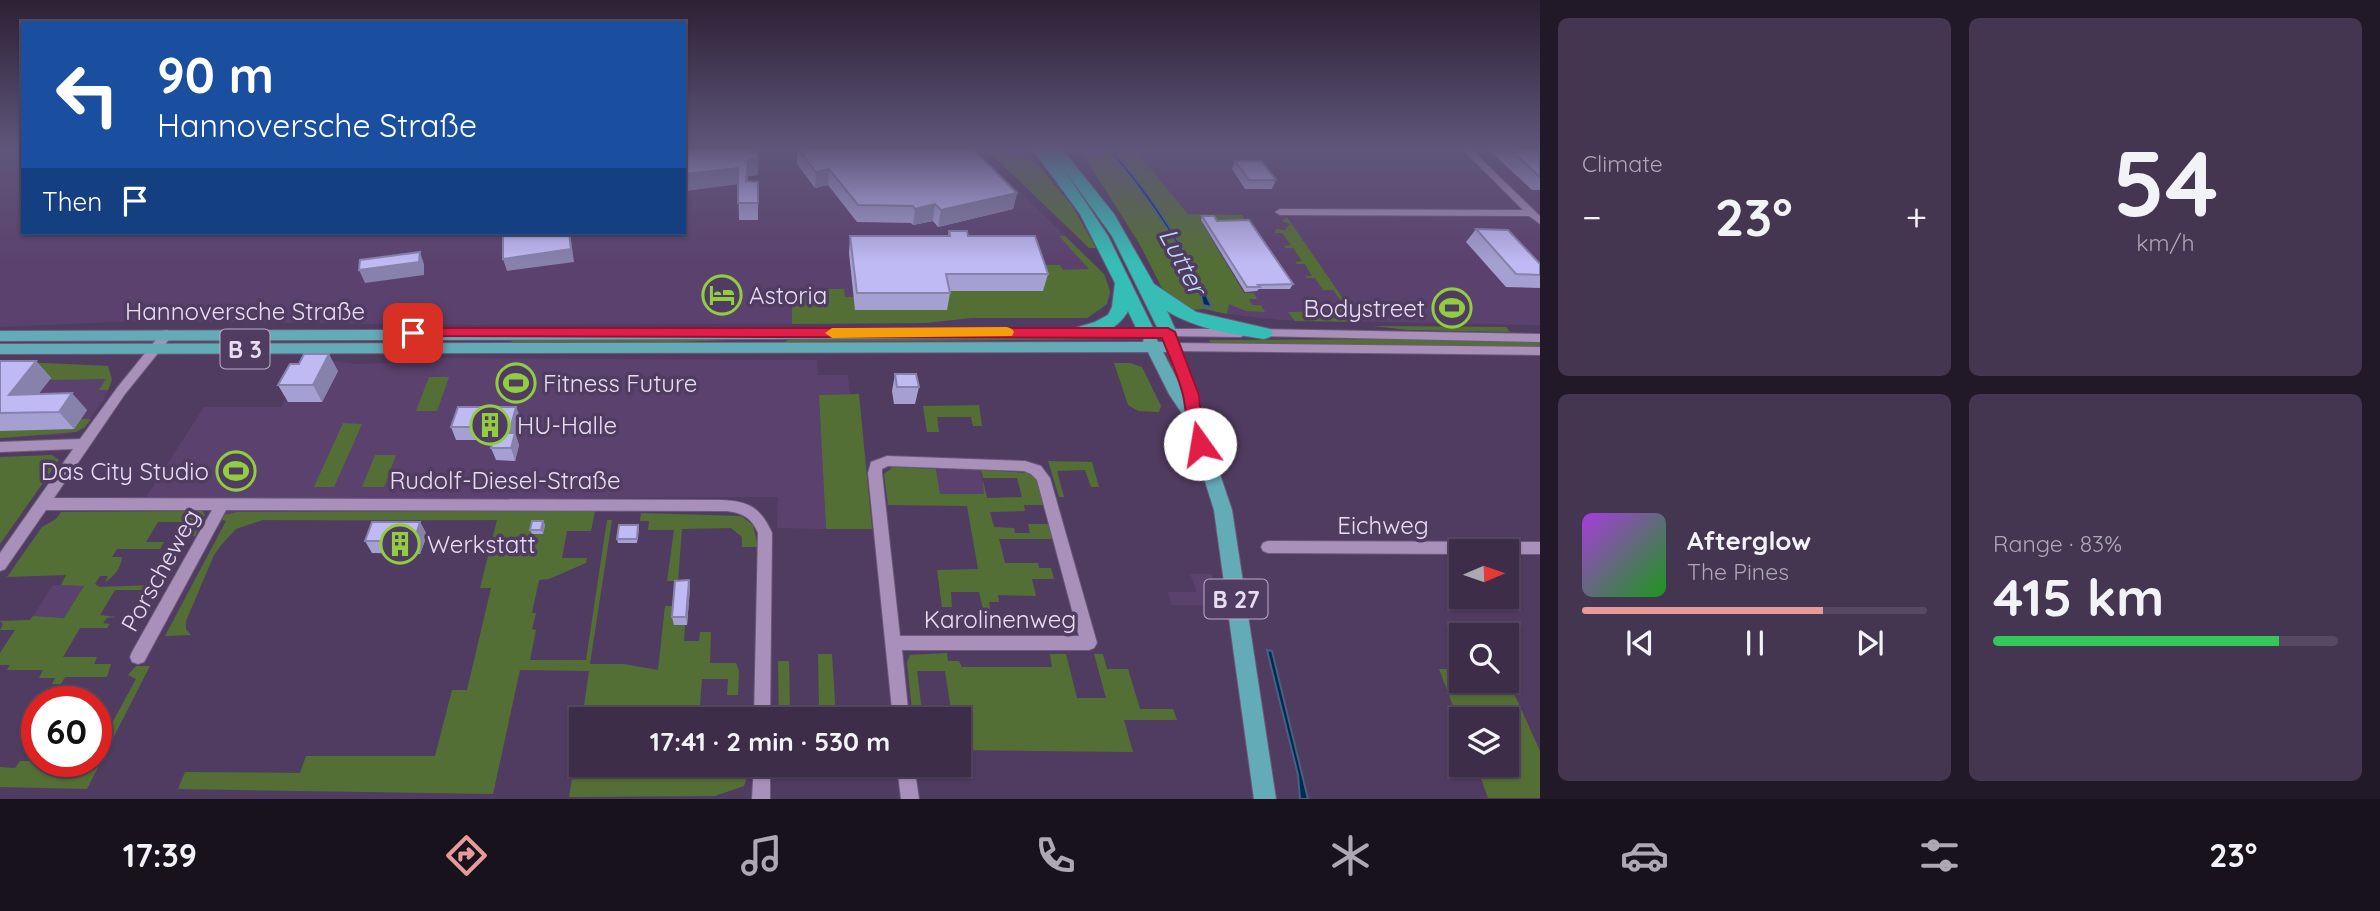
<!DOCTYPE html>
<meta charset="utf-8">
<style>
:root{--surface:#3d2d49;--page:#443550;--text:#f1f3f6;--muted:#ada8b4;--line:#564961;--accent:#e69b98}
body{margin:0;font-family:Quicksand,sans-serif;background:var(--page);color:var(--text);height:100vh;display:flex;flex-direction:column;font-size:26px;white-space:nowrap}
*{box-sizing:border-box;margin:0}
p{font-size:23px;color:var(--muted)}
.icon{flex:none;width:38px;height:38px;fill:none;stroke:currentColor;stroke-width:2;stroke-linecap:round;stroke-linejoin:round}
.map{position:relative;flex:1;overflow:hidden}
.panel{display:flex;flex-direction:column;gap:18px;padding:18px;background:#221928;width:840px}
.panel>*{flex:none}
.top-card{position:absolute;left:21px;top:21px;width:665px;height:214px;border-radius:0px;box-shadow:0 2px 5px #0004,0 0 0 2px var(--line);background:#1a4fa0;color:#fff;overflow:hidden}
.needle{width:46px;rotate:88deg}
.tools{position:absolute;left:1449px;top:539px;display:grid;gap:14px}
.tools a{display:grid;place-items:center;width:70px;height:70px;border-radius:0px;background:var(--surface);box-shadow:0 2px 5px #0004,0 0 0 2px var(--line);font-size:35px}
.speed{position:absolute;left:21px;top:686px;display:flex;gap:14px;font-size:35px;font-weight:700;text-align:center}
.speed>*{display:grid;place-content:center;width:91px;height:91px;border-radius:50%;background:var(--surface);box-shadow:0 2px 5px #0004,0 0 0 2px var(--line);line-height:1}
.speed .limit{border:10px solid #d22;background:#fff;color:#111}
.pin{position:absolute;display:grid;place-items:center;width:60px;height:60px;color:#fff;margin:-30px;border-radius:14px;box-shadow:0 4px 10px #0006}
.me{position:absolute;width:77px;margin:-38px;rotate:347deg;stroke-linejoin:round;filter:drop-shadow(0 0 5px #0008)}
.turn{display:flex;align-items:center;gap:24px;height:147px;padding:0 21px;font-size:32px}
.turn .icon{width:91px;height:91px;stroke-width:2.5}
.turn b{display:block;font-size:49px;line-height:60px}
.then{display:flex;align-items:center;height:66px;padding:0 21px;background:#0003;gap:14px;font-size:26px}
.big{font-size:52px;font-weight:700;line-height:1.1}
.panel .widget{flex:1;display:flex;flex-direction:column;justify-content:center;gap:10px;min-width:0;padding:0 24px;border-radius:10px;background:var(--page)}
.panel .dial{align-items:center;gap:0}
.dial b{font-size:91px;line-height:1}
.song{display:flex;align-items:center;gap:21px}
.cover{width:84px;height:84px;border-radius:10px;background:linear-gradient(135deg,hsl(280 70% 55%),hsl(120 70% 35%))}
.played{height:7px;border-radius:4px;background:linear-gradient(90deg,var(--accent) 70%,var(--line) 70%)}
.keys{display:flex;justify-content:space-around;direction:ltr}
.heat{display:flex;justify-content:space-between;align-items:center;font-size:38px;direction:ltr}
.charge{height:10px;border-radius:5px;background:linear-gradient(90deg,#34c759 83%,var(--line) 0)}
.panel .tiles{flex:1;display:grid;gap:18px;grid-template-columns:repeat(2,1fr)}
.trip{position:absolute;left:569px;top:707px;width:402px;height:70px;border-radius:0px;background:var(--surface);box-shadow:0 2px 5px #0004,0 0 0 2px var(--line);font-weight:700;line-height:70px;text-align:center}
.menu{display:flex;height:112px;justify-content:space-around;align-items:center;background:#18121d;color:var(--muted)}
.menu .icon{width:49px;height:49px}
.menu .current{color:var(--accent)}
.menu b{font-size:32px;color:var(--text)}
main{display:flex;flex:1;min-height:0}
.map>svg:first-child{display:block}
</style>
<main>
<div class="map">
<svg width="1540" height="799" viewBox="0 0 1540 799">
<rect width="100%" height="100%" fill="#513c61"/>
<!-- built -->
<path fill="#5b426e" d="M0,150H23V233H684V150H977L1104,274L1111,295L1102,309L1087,318H971L926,323L474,325L138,321L0,327Z
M1135,150H1540V325L1280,320L1227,314L1228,304L1238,305L1188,214Z
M307,358L358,364L393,363L433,358L817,360L818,375H848L850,394L819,395L826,529L777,528L778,497L557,498L551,520L367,521L222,520L232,497H146L204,407H281Z
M0,361L108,366L112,380L103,401L81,430L67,434L0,438Z
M936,469L980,470L985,494H940Z
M1190,574H1212L1217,606L1172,605L1167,592H1197Z
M53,585L84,586L64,618L33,616Z"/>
<!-- green -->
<path fill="#546f35" d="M987,150H1018L1027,160L1036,162L1073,207L1096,248H1089Z
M1080,150H1135L1188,214L1242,215L1245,220L1201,221L1244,293H1254L1257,299H1249L1252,305H1261L1265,312L1246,311L1229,304L1227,314L1204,309L1190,310L1163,290L1139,243Z
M1287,217L1359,322L1295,321L1288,312L1339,311L1336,305H1344L1333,290H1323L1315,278H1307L1305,276H1312L1305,264H1297L1295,262L1302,261L1293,248H1285L1284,246L1291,245L1282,233H1274L1276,229L1285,230L1290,224L1282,221Z
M1059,236H1065L1104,274L1110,291L1107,304L1087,318H971L926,323L792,324V295L807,289H844L845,297H853L942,291H1043L1034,265H1060L1063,270L1089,269Z
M1373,326L1506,327L1510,332L1409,330Z
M1119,336L1120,339L785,342L790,337Z
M513,337H748V339L637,344L511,343Z
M1402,339L1540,342V347L1211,343L1209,340Z
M0,361L108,366L112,380L108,390H99L106,379L49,380L50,378L0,376Z
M1114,363H1130L1142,367L1161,406L1159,412L1138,411L1128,405Z
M429,377H449L437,411H416Z
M859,394L872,529H826L819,395Z
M979,405L982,426H973L971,417H937L939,432H927L923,406Z
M81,419H91L85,427L76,432L0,438V430L74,429Z
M343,423L362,424L334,487H314Z
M52,455L59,460L0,544V457Z
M375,455H396L384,487H362Z
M1048,461L1092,462L1099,487H1091L1085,470L1057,471L1064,497H1059Z
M893,467L936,469L940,494H984L983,480L987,498L1022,497L1017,478H983L981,470L1028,473L1037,479L1044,505H1024L1025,511L990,512L994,527L1014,528L1015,533H1030L1028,524H1049L1053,539H999L1005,563H1038L1039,568H1051L1054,579H1032L1036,596L998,595L999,602H989L990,609H983L979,592H951L952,607H942L937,570L978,569L967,506L888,505L884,474Z
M193,511H202L205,515L195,536H182L189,522H158L146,542H164L160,549H117L112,557H122C121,568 114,577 105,582L108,576H100L95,584L100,587L152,585L149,590H115L100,615L116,617L107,618L103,623L110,624L107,628H80L63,657H97L94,664H111L107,677H65L61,684H52L55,678H39L43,670H7L10,665H0V653L15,630H0L3,624L0,621L30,620L33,616L64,618L84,586L61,585L66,575L7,577L42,527L56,519L61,512Z
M595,511L591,531H567L562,558H587L586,563L549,579L539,580L532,613H536L532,629L536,630L530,660H586L607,520H612L590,664H624L658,670L665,606H675L674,624L685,625L684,641H699L700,632H711L710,663H736L739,671L738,695H727L728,679H702L699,719H582L589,671L520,670L493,794L178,789L185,772L300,773L306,756H435L452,690H467L491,588H480L497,520H263L236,529L222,544L214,555L186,621V629L191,635L165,636L226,521L222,520L224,515L237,512Z
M641,513L741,516L753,525L758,547H742V537L731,528L682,529L678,581H667L674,530H648L649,521H640Z
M947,653L948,661H959L962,667H1052L1050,654H1066L1077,698H1106L1094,654H1103L1107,669H1128L1140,709H1173L1177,720H1124L1133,752L959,750V719H940L939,713L951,710L945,671H917L922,711L912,710L907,662L910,655Z
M818,654H832L836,718H779L778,661H789L790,707H819Z
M136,666H150L87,789L0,787V767L15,768L20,761H96V736L102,726L111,725L136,679L128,675Z
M1439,669H1461V681H1507V678L1540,751V798H1488L1476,765H1507V719H1461V727Z
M581,723V765H747V776L744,786L715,796L569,797Z"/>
<!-- water -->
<path fill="#002c52" stroke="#466182" stroke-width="2" d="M1108,150H1112C1154,195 1186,251 1212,307L1203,305C1196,261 1137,184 1108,150Z
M1267,650L1272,651L1308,799H1300L1298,775Z"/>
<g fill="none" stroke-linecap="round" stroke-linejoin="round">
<!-- stream -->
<path stroke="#466182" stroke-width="2.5" d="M994,150L1003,160"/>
<!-- minor casing -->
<g stroke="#6b5a79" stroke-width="2">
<path id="minor" d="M1463,150H1472L1540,216V224L1529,216L1280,215L1275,212L1280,209L1523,210Z
M1168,329H1241L1247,333L1241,337L1164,336L1162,333L1164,330Z
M1259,329L1540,334V342L1255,336L1253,333L1255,330Z
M167,330L173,334L171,337L125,394L54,498L716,500C745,500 760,505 772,533L770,719H754L758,533C752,518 743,513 727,511L226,510L144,662L138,664L132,662L130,657L132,652L212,510H46L5,569L0,571V553L73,449L0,452V442L80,439L117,388L163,331Z
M1173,343L1540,347V355L1173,351L1167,347Z
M887,456L1025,461L1041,466L1050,478L1097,643L1094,648L1089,650H902L909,719H893L868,473L871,462ZM888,466L1024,471L1031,474L1037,480L1079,636H900L882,473V469Z
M1268,541L1540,542V554H1507V551H1461V554L1268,553L1263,551L1261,547L1263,543Z
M754,765H770V799H752Z
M897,765H914L919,799H901Z"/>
</g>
<!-- major casing -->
<g stroke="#6b5a79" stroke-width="2">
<path id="major" d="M1168,328L1175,333L1199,395L1201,418L1232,510L1276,799H1254L1214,510L1185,418L1169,394L1148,352L0,354V344L1143,342L1144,338L0,341V331ZM1156,338H1162L1164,342H1158ZM1163,352H1168L1178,381Z"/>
</g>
<!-- highway casing -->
<g stroke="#6b5a79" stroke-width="2">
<path id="highway" d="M1033,150L1050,152L1048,150H1063L1114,214L1154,284L1196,312L1270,329L1273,333L1270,337L1264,339C1231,334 1196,329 1167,311L1177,333L1168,339L1162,337L1112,236L1063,168L1108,236L1155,332L1146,338L1140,336L1128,311C1119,328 1094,342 1075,336L1072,332L1075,328L1095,322L1108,315L1112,307L1115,283L1080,214Z"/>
</g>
<!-- minor -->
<use href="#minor" fill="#a890bb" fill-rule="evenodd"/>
<!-- major -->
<use href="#major" fill="#64abb8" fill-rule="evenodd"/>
<!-- highway -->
<use href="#highway" fill="#36bdb6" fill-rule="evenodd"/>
</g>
<!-- wall -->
<path fill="#a5a0d2" d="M684,150L758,175L748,176V181L758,182V220H739L738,184L684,191Z
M797,150H974L1017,193L1013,209L938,227L933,221L913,225L911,223L857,222L828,185L815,188L797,164Z
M1489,150H1540V190H1532Z
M1235,161L1276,180L1272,189H1245L1232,169Z
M1202,216L1217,221L1293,284L1290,289H1259L1257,291L1245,292L1201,220Z
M1476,229L1540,264V288L1506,287L1466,242Z
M949,231L968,236L1048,274L1043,291H950V293L947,310H855L849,253L850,236H948Z
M0,361H36L51,378L38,394L87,410L74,429L0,431Z
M338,371L322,402H288L278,385Z
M895,374L919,387L915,404H894L892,391Z
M521,419L516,436L519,445L515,461L496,460L491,448L493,440H456L451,427Z
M543,521L545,525L543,534H532L530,530Z
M420,522L427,535L420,554L372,553L365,541Z
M638,525L639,529L637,543H618L617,539Z
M689,580L690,588L687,625H674L672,617Z"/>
<!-- shaded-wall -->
<path fill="#8682ab" d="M758,150V175L748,176L747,197L748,160Z
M738,168V184L684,191V174Z
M829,169L828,185L815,188L816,172Z
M1017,193L1013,209L938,227L941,210Z
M935,204L933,221L913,225L915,209Z
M570,233L574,262L507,271L503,259Z
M420,252L424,264V275L365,283L359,270Z
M329,354L338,371L322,402L313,385Z
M36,361L51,378L25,412L9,395Z
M72,393L87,410L74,429L59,412Z
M516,407L521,419L516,436L519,445L515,461L511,448L509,433Z
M543,521L545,525L543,534L541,530Z
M420,522L427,535L420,554L414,541Z
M689,580L690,588L687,625L686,617Z"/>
<!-- building -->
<path fill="#c0baf4" stroke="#8682ab" stroke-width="2" d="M684,150H758V159L748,160L746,181L758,182V203H738V168L684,174Z
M799,150H974L1017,193L941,210L935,204L915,209L913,206L858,205L829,169L816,172Z
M1511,150H1540V177Z
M1235,161H1262L1276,180H1249Z
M1202,216H1214L1217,221L1249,220L1293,284L1258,285L1260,287H1247Z
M1476,229L1508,230L1540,264V275L1516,274Z
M949,231H967L968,236H1035L1048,274H946L950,293H857L850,236H950Z
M503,233H569L571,249L503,259Z
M420,252L419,262L359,270L360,260Z
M304,354H329L313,385H278L290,364H299Z
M0,361H36L9,395L72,393L59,412L0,413Z
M895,374H916L919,387H897Z
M458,407H516L509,433H515L511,448H491L497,427H451Z
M532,521H543L541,530H530Z
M372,522H420L414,541H365Z
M619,525H638L637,539H617Z
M689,580L686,617H672L675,581Z"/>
<!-- sky -->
<linearGradient id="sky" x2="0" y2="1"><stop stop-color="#2d2135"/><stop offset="0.57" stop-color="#5f567b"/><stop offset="1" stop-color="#5f567b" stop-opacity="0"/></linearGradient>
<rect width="1540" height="262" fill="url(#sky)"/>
<!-- route -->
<path fill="#e11d48" stroke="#92132f" stroke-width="2" d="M413,328H1168L1175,332L1199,395L1201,418L1209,444L1206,449H1195C1186,431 1187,413 1183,395C1178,375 1169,356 1162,338L407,336L405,333L407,329Z"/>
<!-- slow -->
<path fill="#f59e0b" d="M1007,327L1012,329L1014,332L1012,336L832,338L825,333L832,328Z"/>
<!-- icons -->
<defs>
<g id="hotel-ring" transform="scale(2.0125)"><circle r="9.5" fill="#513c61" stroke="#91cd3f" stroke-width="1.5"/><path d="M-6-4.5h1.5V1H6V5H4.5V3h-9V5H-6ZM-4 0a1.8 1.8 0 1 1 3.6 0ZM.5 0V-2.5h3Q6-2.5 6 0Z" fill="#91cd3f"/></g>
<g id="stadium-ring" transform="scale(2.0125)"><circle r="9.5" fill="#513c61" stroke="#91cd3f" stroke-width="1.5"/><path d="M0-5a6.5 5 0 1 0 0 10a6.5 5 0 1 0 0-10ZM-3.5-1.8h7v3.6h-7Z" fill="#91cd3f"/></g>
<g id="building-ring" transform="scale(2.0125)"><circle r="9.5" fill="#513c61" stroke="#91cd3f" stroke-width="1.5"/><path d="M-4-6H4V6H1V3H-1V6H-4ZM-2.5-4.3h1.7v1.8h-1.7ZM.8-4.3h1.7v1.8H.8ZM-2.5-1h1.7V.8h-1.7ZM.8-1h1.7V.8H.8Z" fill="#91cd3f"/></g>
</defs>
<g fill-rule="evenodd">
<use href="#hotel-ring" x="722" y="295"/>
<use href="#stadium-ring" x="1452" y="308"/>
<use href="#stadium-ring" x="516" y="383"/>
<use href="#building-ring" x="490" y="425"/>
<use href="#stadium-ring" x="236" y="471"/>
<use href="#building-ring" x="400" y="544"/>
</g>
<g text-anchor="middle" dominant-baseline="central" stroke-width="7" stroke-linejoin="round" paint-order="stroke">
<!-- shield labels -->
<g fill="#513c61" stroke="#bbacc7" stroke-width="2">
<rect x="220.5" y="329.5" width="49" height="39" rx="5"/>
<rect x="1204.5" y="579.5" width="63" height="39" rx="5"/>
</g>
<g font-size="23" font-weight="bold" fill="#e8dcf3">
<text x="245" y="349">B 3</text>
<text x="1236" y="599">B 27</text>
</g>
<!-- poi labels -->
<g font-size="24" fill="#e8dcf3" stroke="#513c61" text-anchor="start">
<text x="749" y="295">Astoria</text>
<text x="1425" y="308" text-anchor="end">Bodystreet</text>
<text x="543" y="383">Fitness Future</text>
<text x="517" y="425">HU-Halle</text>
<text x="209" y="471" text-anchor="end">Das City Studio</text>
<text x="427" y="544">Werkstatt</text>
</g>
<!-- street labels -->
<g font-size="24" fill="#e8dcf3" stroke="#513c61">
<text x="245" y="311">Hannoversche Straße</text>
<text x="505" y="480">Rudolf-Diesel-Straße</text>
<text x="1383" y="525">Eichweg</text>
<text transform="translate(160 570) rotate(-61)">Porscheweg</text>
<text x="1000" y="619">Karolinenweg</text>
</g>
<!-- water labels -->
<g font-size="26" font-style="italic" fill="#bfddfb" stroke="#513c61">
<text transform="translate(1183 261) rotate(62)">Lutter</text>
</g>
</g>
</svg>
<div class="tools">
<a><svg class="needle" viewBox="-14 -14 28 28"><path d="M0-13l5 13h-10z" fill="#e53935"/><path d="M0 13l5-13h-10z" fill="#ada8b4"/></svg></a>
<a><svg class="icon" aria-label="search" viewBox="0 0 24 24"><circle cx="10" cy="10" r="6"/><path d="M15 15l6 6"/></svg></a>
<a><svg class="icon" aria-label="layers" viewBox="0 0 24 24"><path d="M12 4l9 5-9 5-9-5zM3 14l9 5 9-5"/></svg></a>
</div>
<div class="speed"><div class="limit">60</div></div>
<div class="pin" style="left:413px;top:333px;background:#d93025"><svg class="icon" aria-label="arrive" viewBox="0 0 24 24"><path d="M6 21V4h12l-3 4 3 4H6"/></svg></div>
<svg class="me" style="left:1200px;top:444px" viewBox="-20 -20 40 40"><circle r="19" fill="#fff"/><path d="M0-13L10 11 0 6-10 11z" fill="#e11d48"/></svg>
<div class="trip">17:41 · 2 min · 530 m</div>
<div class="top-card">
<div class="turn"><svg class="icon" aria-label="left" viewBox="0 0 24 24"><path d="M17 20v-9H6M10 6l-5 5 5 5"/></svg><div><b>90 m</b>Hannoversche Straße</div></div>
<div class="then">Then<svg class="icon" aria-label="arrive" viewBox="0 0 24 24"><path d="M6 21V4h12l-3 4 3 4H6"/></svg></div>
</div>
</div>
<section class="panel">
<div class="tiles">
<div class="widget"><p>Climate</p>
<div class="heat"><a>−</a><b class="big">23°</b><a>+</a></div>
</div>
<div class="widget dial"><b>54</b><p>km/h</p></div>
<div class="widget">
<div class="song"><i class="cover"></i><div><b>Afterglow</b><p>The Pines</p></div></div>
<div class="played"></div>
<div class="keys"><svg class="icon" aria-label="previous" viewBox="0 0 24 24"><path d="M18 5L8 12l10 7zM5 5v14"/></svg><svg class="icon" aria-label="pause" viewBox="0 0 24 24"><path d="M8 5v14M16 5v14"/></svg><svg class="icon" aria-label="next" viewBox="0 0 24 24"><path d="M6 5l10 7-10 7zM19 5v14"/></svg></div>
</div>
<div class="widget"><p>Range · 83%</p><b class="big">415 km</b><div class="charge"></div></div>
</div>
</section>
</main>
<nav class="menu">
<b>17:39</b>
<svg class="icon current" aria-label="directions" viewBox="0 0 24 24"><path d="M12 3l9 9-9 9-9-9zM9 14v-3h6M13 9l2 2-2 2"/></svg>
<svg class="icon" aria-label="music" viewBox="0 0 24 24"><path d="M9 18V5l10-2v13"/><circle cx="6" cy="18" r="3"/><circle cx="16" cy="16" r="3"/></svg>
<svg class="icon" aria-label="phone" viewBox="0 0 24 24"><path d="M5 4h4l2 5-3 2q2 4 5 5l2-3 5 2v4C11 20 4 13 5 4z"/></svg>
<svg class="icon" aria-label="climate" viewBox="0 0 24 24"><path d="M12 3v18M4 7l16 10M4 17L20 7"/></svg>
<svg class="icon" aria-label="car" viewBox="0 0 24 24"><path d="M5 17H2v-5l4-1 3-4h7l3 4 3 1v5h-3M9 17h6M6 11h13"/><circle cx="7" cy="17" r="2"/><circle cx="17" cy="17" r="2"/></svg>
<svg class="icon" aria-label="filters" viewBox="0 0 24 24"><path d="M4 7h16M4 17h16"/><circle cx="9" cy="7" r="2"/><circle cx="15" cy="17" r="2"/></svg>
<b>23°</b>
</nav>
